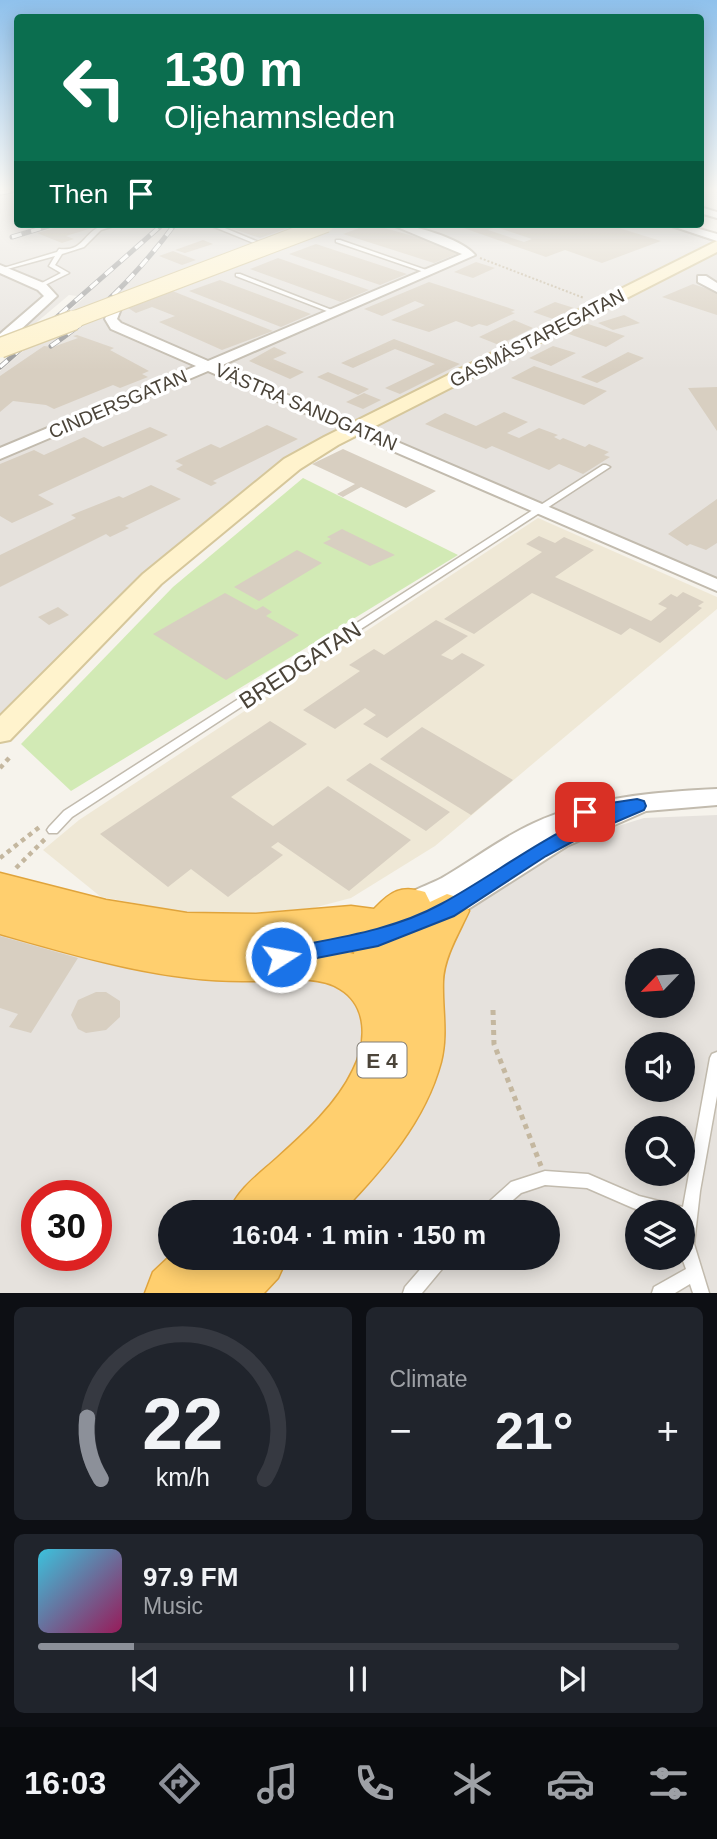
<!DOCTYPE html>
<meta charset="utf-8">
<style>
:root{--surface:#171b24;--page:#20242c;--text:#f1f3f6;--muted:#9ea1a6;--line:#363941;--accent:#8c9099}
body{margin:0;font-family:Helvetica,sans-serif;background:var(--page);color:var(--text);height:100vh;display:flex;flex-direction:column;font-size:26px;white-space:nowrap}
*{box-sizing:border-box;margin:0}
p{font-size:23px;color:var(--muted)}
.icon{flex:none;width:38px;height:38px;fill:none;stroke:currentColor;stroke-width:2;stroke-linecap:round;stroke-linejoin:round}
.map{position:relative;height:1293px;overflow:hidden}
.side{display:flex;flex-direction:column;gap:14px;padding:14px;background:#0d0f14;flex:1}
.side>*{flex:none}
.guide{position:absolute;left:14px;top:14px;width:690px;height:214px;border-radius:7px;box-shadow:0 4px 18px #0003;background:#0b6e4f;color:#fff;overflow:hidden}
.needle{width:46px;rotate:245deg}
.buttons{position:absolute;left:625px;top:948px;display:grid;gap:14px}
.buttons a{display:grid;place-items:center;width:70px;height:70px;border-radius:50%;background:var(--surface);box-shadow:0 4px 18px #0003;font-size:35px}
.speed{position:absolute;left:21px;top:1180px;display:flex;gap:14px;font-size:35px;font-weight:700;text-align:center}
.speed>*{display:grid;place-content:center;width:91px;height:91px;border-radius:50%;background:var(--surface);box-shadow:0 4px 18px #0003;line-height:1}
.speed .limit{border:10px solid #d22;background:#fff;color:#111}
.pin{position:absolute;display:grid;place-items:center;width:60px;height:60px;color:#fff;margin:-30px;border-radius:14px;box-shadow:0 4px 10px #0006}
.me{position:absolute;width:77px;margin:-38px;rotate:79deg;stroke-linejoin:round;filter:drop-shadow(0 0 5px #0008)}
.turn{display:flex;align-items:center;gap:24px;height:147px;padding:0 35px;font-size:32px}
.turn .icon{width:91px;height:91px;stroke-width:2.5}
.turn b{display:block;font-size:49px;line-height:60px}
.then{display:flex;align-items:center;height:66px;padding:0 35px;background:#0003;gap:14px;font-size:26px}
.big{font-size:52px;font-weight:700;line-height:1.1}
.side .tile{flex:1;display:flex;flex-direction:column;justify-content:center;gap:10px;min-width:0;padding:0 24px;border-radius:10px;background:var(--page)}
.side .dial{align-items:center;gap:0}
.dial svg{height:182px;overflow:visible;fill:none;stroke:var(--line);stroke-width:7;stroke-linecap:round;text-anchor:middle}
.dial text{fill:var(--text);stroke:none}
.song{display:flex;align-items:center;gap:21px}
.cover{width:84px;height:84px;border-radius:10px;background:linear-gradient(135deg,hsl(190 70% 55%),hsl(330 70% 35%))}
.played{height:7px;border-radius:4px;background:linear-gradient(90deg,var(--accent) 15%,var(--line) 15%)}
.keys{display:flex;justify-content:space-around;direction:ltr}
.heat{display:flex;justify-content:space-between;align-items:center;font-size:38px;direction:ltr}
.side .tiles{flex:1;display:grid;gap:14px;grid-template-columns:1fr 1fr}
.tile:last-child{grid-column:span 2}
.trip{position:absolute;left:158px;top:1200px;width:402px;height:70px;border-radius:35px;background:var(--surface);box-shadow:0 4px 18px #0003;font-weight:700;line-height:70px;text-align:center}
.menu{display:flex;height:112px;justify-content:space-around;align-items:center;background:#090b0e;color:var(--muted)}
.menu .icon{width:49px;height:49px}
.menu .on{color:var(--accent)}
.menu b{font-size:32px;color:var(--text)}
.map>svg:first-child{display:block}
</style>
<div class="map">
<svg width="717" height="1293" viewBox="0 0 717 1293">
<rect width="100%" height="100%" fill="#f6f3ec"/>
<!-- industrial -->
<path fill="#e6e2dd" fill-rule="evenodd" d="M0,189H17L18,224H666L717,240V583L356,427L306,452L0,725V371L85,297L69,295L31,327L0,338Z
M717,815V1293H257L290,1258H548V1213H334L435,971L452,920L480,897L582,837L644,818ZM637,961H682V1006H637ZM637,1045H682V1090H637ZM637,1129H682V1174H637ZM637,1213H682V1258H637Z
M0,926L332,982L358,1003L369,1035L343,1105L233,1213H170V1258L150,1293H0ZM37,1195H96V1255H37Z"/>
<!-- education -->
<path fill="#efe8d6" d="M538,518L717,597V609L435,846L351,898L313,908L231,915L178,911L101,897L43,850L79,820Z"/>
<!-- green -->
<path fill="#d2eab5" d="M303,478L458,555L71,791L21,744L173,587Z"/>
<!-- building -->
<path fill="#d8cfc1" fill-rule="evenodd" d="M68,224H102V225L66,236L74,239L62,243L37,233Z
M219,224H299L260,238Z
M370,224L456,248L451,250L459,253L434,263L343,234Z
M452,224H574L585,227L606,224L661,241L602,263L565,250L546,257ZM496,227L532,239L524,242L488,230Z
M203,240L213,244L185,253L175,250Z
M316,244L407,274L380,285L289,254Z
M173,251L196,260L182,265L159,256Z
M278,258L369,290L341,302L250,269Z
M476,262L495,268L473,278L454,272Z
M220,280L311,314L281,327L189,291Z
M429,282L515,310L511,312L515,313L487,326L479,324L472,327L456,321L429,332L391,320L425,305L415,301L382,316L364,309Z
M693,284L717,292V315L662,297Z
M170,290L273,331L222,350L159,322L175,316L152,307L136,313L125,306Z
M555,302L574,308L553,319L533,312Z
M624,315L640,323L613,330L598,323Z
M514,320L533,328L499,345L479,337Z
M585,323L625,336L606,347L566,333Z
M77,335L114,348L110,350L149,371L142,374L148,377L120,388L113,385L54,409L46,405L13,401L0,412V376L44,346L53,347L78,338L73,336Z
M394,339L460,364L400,394L385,388L435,364L395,349L353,368L341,363Z
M553,346L576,353L551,366L529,358Z
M274,347L287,353L273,359L304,372L290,379L249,361Z
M628,352L644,358L597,383L581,377Z
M534,366L607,391L584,405L511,378Z
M328,372L369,389L358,395L317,377Z
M717,387V431L688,388Z
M364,393L381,400L363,409L346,402Z
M504,412L528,422L507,433L519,438L539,428L558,435L554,437L560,440L563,438L585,447L589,444L609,452L604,455L610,457L583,474L559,464L549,470L492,446L486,449L425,424L445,413L476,426Z
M267,425L298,439L213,481L217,483L211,486L176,469L183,465L175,461L211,444L220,448Z
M150,427L168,435L38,495L54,504L12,523L0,516V464L34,450L44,455L84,437L103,447Z
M343,449L436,491L406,508L361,487L343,497L337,494L355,484L312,464Z
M151,485L181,499L125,526L129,528L110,537L106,534L0,587V555L76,518L71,515L119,496L123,498Z
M717,499V543L706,550L690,544L687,546L668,534Z
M342,529L395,555L370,566L323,543L331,539L327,537Z
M539,536L555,543L564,537L594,550L555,577L651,621L667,608L658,604L671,594L677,597L683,592L704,602L698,606L702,608L660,643L630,628L621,635L532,593L474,634L444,619L542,552L526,544Z
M297,550L322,563L259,601L234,587Z
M225,593L256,610L263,606L272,612L266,616L299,635L226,680L153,634Z
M58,607L69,615L49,625L38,617Z
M436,620L468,636L441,655L452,660L462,653L485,665L387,738L363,724L376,715L365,708L335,729L303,710L360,671L349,665L374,649L384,655Z
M270,721L307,744L231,797L273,826L328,786L411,840L349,891L278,842L271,847L283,855L228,897L191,869L168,887L100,834Z
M422,727L513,780L471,815L380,759Z
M370,763L450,812L426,831L346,780Z
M0,936L78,958L31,1033L9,1027L18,1014L0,1008Z
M96,992H106L120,1001V1017L106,1030L86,1033L78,1029L71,1015L78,1000Z"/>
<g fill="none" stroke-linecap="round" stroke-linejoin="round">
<!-- lane casing -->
<g stroke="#c2bbae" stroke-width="3">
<path id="lane" d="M111,224H120L101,230L84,247L62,254L55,265L69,273L41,287L36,286L61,273L49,266L55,256L0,271V269L57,252L59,249C82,252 83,235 99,227C103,226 107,225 111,224Z
M207,224H215L266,245L261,246Z
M336,240H340L432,272L427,273L336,242Z
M236,274H240L337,312L332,313L236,276Z
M603,465H606L610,467L72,817L57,833H49L47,830L49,827L64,811Z
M717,1052V1096L700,1191L694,1244L709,1293H693L690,1284L675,1293H652L654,1287L686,1269L682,1258V1213H649L633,1208L587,1188L545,1185L521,1193L498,1213H479L482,1208L511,1182L545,1171L588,1174L639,1196L683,1207L710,1058L712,1054Z
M430,1258H449L447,1263L422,1293H403L405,1287Z"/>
</g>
<!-- street casing -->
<g stroke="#c2bbae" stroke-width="4">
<path id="street" d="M700,207L717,212V218L700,213Z
M390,224C412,224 460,238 475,255L220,366L717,579V591L208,371L0,459V448L196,366L111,329L105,319L112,301L125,293L135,296L122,306L117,319L121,323L208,361L462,254Z
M666,224H682L717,234V241Z
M0,265L46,284L57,296L5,344L0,345V334L44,296L38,290L0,273Z
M698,276H706L717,283V292L698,282Z
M717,789V805L646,811L567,846L451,920L442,922L433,920L430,913L433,906L448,897L404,915L395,913L392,906C398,895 429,885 442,878C473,860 501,838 534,823C590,797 656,792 717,789Z
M381,927L390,930L394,937L390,944L305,962L296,959L292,952L296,945L305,942Z"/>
</g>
<!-- secondary casing -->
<g stroke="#d6c79b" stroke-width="4">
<path id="secondary" d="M717,241V252L338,445L300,469L161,584L10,740L0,742V716L143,574L284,459L324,437Z"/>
</g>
<!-- highway casing -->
<g stroke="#e0a43c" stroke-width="3">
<path id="highway" d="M0,873L106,900L187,913L256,914L351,906L374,909C391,891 401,885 425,892L430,902L447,894L463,899L469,911C459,933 444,957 443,981C442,1009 448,1034 441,1062C425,1122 383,1169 341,1213H228C239,1188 257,1176 277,1158C305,1133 337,1104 353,1070C367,1042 368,1006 340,989C317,974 278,981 251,981C167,983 80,957 0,934ZM356,941L354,954L316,945Z
M170,1256V1258H287L278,1278L264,1293H145L153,1272Z"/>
</g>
<!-- path-far2 -->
<path stroke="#c4b79f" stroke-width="2" stroke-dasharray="2 2" stroke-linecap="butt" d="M480,258L584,298"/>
<!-- path-far1 -->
<path stroke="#c4b79f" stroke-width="4.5" stroke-dasharray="4.5 4.5" stroke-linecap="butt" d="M0,768L10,757
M0,858L42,825
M16,868L45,839"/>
<!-- path -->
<path stroke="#c4b79f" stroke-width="5" stroke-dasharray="5 5" stroke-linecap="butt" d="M493,1010L494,1044L541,1166"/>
<!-- lane -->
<use href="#lane" fill="#fff" fill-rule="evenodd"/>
<!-- street -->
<use href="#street" fill="#fff" fill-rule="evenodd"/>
<!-- secondary -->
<use href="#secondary" fill="#fff3cd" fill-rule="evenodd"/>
<!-- highway -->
<use href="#highway" fill="#ffcf6e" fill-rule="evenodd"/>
<!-- rail casing -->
<g stroke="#9a9a9a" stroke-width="5">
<path id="rail" d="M0,193L18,190
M12,237L55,224
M51,346C100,313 140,271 175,224
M0,367L163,224"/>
</g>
<!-- rail -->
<use href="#rail" stroke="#fff" stroke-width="3.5" stroke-dasharray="10" stroke-linecap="butt"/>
<!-- secondary-bridge-far1 casing -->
<g stroke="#d6c79b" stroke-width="18" stroke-linecap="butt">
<path id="secondary-bridge-far1" d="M70,321L326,224"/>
</g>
<!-- secondary-bridge casing -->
<g stroke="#d6c79b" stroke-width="22" stroke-linecap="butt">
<path id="secondary-bridge" d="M0,348L74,320"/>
</g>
<!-- secondary-bridge-far1 -->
<use href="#secondary-bridge-far1" stroke="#fff3cd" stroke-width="16"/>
<!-- secondary-bridge -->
<use href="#secondary-bridge" stroke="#fff3cd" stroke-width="19"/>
</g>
<!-- sky -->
<linearGradient id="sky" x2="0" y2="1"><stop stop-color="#8fc1ec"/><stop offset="0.51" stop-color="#fbfaf6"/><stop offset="1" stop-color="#fbfaf6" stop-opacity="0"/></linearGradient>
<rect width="717" height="370" fill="url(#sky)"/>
<!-- route -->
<path fill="#1a73e8" stroke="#114b97" stroke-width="2" d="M637,799L644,801L646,806L644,810L583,836L546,856L454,916L378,946L281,965L274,963L271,957L274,951L281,949C335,938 392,931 441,904C491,877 536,841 589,818L578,817L576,812L578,808Z"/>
<g text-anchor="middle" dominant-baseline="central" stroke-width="7" stroke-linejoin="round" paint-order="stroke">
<!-- far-street labels -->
<g font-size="19" fill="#4b4439" stroke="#fff">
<text transform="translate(537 338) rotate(-27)">GASMÄSTAREGATAN</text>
<text transform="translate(118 404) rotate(-23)">CINDERSGATAN</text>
<text transform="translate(306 407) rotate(23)">VÄSTRA SANDGATAN</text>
</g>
<!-- shield labels -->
<rect fill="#fff" stroke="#817c74" stroke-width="2" x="357.5" y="1042.5" width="49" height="35" rx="5"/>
<g font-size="21" font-weight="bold" fill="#4b4439">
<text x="382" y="1060">E 4</text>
</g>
<!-- street labels -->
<g font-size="23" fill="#4b4439" stroke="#fff">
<text transform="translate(300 665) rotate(-33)">BREDGATAN</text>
</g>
</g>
</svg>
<div class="buttons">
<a><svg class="needle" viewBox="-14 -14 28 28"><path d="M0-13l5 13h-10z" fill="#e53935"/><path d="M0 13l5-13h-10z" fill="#9ea1a6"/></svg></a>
<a><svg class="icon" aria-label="sound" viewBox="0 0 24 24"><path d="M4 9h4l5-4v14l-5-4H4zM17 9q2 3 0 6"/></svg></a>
<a><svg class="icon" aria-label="search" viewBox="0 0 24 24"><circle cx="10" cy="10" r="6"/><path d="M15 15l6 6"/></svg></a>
<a><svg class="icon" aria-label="layers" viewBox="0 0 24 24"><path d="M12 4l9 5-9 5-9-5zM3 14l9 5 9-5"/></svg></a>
</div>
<div class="speed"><div class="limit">30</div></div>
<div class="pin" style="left:585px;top:812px;background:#d93025"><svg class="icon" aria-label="arrive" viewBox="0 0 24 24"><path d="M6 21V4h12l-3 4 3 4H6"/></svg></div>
<svg class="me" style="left:281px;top:957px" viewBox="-20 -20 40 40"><circle r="17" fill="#1a73e8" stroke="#fff" stroke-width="3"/><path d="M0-11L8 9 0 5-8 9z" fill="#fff"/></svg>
<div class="trip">16:04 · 1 min · 150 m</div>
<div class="guide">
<div class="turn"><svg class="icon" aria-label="left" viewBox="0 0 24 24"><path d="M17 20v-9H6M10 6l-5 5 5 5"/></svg><div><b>130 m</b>Oljehamnsleden</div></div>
<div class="then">Then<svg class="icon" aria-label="arrive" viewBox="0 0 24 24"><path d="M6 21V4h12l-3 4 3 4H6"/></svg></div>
</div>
</div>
<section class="side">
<div class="tiles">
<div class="tile dial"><svg viewBox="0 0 100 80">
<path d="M14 69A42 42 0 1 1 86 69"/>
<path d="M14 69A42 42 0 0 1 8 42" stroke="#8c9099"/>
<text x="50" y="56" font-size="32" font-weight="700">22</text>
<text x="50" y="72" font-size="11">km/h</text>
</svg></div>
<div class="tile"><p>Climate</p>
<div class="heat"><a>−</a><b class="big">21°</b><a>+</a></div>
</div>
<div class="tile">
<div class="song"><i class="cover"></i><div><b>97.9 FM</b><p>Music</p></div></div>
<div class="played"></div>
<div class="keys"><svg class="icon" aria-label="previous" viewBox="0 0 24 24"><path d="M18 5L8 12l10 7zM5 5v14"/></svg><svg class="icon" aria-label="pause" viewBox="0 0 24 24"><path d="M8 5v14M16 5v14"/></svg><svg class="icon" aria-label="next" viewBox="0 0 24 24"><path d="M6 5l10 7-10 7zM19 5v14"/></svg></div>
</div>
</div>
</section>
<nav class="menu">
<b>16:03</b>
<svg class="icon on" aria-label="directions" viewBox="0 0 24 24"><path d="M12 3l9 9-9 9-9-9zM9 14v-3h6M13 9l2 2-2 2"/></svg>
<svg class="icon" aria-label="music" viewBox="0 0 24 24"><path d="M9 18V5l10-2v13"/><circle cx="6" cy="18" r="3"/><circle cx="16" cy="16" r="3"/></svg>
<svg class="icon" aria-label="phone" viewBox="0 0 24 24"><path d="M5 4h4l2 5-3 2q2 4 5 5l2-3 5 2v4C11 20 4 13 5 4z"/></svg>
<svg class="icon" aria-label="climate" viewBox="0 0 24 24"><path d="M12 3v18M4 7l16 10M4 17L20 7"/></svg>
<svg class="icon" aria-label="car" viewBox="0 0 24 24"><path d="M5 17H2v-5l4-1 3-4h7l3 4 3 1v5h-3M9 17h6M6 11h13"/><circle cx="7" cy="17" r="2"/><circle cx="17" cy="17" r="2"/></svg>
<svg class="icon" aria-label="filters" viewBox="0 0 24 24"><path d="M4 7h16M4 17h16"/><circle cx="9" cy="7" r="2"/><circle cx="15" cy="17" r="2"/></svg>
</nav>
